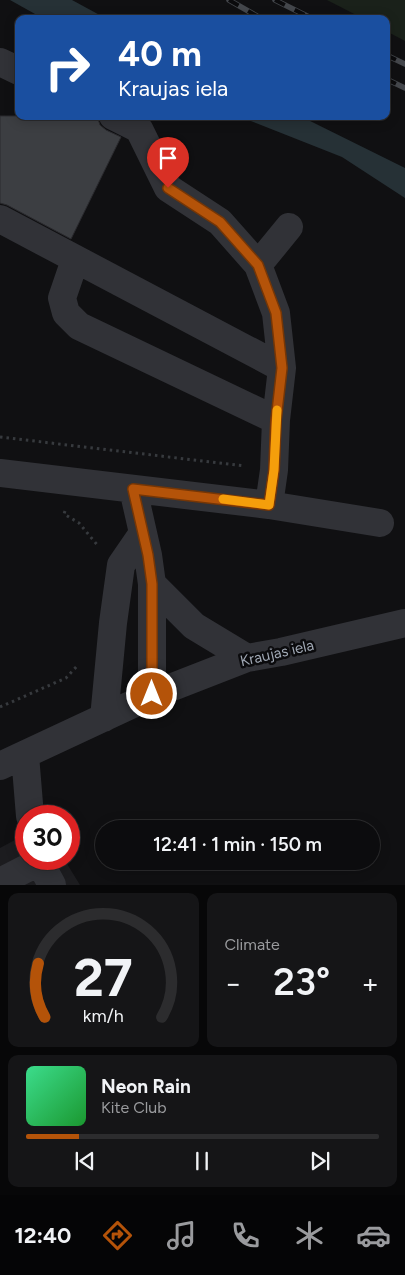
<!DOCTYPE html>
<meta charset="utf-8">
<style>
:root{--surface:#0c0c0e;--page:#151517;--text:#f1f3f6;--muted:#9a9b9e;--line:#2c2c2e;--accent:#b45309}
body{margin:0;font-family:Figtree,sans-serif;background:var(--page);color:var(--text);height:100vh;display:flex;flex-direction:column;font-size:19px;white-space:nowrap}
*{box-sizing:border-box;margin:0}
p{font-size:16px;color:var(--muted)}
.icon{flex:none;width:28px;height:28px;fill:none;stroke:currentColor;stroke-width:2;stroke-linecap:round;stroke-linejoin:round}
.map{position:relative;height:885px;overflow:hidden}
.drawer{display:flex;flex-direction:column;gap:8px;padding:8px;background:#070708;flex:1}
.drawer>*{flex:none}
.hud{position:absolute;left:15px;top:15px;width:375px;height:105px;border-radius:10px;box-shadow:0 2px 12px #0003,0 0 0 1px var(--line);background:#1a4fa0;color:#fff;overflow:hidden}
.speed{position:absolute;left:15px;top:805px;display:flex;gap:10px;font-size:25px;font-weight:700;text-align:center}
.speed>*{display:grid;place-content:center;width:65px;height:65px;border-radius:50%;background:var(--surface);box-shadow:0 2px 12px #0003,0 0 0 1px var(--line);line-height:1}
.speed .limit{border:8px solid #d22;background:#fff;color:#111}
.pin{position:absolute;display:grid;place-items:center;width:42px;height:42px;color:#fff;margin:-51px -21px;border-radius:50% 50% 50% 0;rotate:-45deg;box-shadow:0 0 5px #0007}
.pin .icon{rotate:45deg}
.me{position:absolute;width:55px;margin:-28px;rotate:0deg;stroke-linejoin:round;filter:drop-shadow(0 0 4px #0008)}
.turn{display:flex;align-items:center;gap:18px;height:105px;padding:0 20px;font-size:22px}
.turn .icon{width:65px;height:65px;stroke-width:2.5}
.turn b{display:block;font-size:35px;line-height:42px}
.big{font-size:38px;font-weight:600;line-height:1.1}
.drawer .card{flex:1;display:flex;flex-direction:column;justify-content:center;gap:8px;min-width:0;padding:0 18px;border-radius:10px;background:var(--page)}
.drawer .dial{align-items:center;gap:0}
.dial svg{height:130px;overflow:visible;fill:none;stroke:var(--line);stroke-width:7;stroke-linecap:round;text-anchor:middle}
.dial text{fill:var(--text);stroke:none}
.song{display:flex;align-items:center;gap:15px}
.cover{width:60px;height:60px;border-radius:8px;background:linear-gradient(135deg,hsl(150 70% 55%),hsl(130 70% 35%))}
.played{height:5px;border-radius:2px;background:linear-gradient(90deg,var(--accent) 15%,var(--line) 15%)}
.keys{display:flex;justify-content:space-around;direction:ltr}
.heat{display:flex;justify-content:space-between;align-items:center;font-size:28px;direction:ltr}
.drawer .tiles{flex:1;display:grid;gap:8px;grid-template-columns:1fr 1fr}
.card:last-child{grid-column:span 2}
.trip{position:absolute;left:95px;top:820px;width:285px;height:50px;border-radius:25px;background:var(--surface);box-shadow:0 2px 12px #0003,0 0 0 1px var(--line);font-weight:600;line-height:50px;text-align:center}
.dock{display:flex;height:80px;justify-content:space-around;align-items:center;background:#050506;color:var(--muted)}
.dock .icon{width:35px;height:35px}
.dock .on{color:var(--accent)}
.dock b{font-size:22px;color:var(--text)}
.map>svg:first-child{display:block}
</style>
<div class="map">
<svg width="405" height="885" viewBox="0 0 405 885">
<rect width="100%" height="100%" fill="#101012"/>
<!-- built -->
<path fill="#1c1c1f" d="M26,834V859H64L80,885H0V848Z"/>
<!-- green -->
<path fill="#1a211a" d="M327,0H405V41L386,31V19H364Z"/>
<!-- water -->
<path fill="#263136" d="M10,0H72L107,19H44Z
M238,116H300L405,168V198L342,157Z"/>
<!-- building -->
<path fill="#3c3e42" stroke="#2a2a2e" d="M0,116H97L100,125L106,130L121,137L71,239L7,205L0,203Z"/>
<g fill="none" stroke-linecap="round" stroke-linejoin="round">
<!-- path -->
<path stroke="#373a3e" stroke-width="3" stroke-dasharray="2.5 4" stroke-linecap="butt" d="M0,437L245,466
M65,511L64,514L79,523L99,547
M0,707L66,678L78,665"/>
<!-- minor -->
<path stroke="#313237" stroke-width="28" d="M0,62L19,71
M0,219L282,368
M75,260L62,298L66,313L79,326L276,420
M258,265L289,227
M0,473L269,505L274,470L276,420L282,368L276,313L258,265L220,222L168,188L139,129L113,116
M133,489L148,555L152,584V695
M269,505L380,523
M152,584L194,626L247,658
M104,718L113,623L121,565L143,533
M25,755L30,816
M0,766L152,695L247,658L281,652L405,623
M38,859L52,885
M0,882L39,862"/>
<!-- rail casing -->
<g stroke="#44474c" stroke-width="5.5">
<path id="rail" d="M229,0L262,19
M275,0L313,19
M386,55L405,64
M386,79L405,88"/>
</g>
<!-- rail -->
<use href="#rail" stroke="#0b0b0d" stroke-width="4" stroke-dasharray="11" stroke-linecap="butt"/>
</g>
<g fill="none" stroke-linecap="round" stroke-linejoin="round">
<!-- route casing -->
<g stroke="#753606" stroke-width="12">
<path id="route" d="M152,694V584L148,555L133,489L269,505L274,470L276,420L282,368L276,313L258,265L220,222L168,188"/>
</g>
<!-- route -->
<use href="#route" stroke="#b45309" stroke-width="9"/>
<!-- slow -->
<path stroke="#f59e0b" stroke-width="9" d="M223,499L269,505L274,470L277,410"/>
</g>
<g text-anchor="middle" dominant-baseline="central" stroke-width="5" stroke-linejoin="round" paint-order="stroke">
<!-- street labels -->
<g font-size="15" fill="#a0a8b4" stroke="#0b0b0d">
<text transform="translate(277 653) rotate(-13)">Kraujas iela</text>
</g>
</g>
</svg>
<div class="speed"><div class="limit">30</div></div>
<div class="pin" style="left:168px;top:188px;background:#d93025"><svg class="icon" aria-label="arrive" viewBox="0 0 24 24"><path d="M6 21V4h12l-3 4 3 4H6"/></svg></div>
<svg class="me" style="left:152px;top:694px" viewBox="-20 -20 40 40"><circle r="17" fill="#b45309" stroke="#fff" stroke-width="3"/><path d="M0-11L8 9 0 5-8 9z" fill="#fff"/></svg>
<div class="trip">12:41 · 1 min · 150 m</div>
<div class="hud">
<div class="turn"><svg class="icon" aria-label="right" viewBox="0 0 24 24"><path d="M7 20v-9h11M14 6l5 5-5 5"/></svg><div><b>40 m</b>Kraujas iela</div></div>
</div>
</div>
<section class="drawer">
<div class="tiles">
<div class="card dial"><svg viewBox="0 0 100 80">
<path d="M14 69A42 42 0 1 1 86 69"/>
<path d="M14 69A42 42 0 0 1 10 36" stroke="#b45309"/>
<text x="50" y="56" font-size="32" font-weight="700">27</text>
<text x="50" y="72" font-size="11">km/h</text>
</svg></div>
<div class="card"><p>Climate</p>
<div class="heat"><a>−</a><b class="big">23°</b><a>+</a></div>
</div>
<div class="card">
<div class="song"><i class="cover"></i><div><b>Neon Rain</b><p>Kite Club</p></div></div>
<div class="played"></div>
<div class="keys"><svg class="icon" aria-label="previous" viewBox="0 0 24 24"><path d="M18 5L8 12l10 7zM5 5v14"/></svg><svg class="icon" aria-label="pause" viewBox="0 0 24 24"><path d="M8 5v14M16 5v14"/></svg><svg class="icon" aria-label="next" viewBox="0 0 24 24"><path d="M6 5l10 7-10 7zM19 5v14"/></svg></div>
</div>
</div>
</section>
<nav class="dock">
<b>12:40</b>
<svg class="icon on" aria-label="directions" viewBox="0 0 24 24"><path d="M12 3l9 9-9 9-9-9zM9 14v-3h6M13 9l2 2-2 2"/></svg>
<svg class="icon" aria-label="music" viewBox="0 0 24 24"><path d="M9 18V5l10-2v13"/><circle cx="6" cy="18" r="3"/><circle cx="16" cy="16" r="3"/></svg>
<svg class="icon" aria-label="phone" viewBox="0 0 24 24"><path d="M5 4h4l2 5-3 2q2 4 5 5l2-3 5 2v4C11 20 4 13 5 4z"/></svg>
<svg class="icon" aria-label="climate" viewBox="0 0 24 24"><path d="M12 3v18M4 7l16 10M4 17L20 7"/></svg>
<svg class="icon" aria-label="car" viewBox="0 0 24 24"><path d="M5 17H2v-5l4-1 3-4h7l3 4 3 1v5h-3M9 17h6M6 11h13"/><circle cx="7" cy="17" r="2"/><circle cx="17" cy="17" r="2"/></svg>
</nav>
